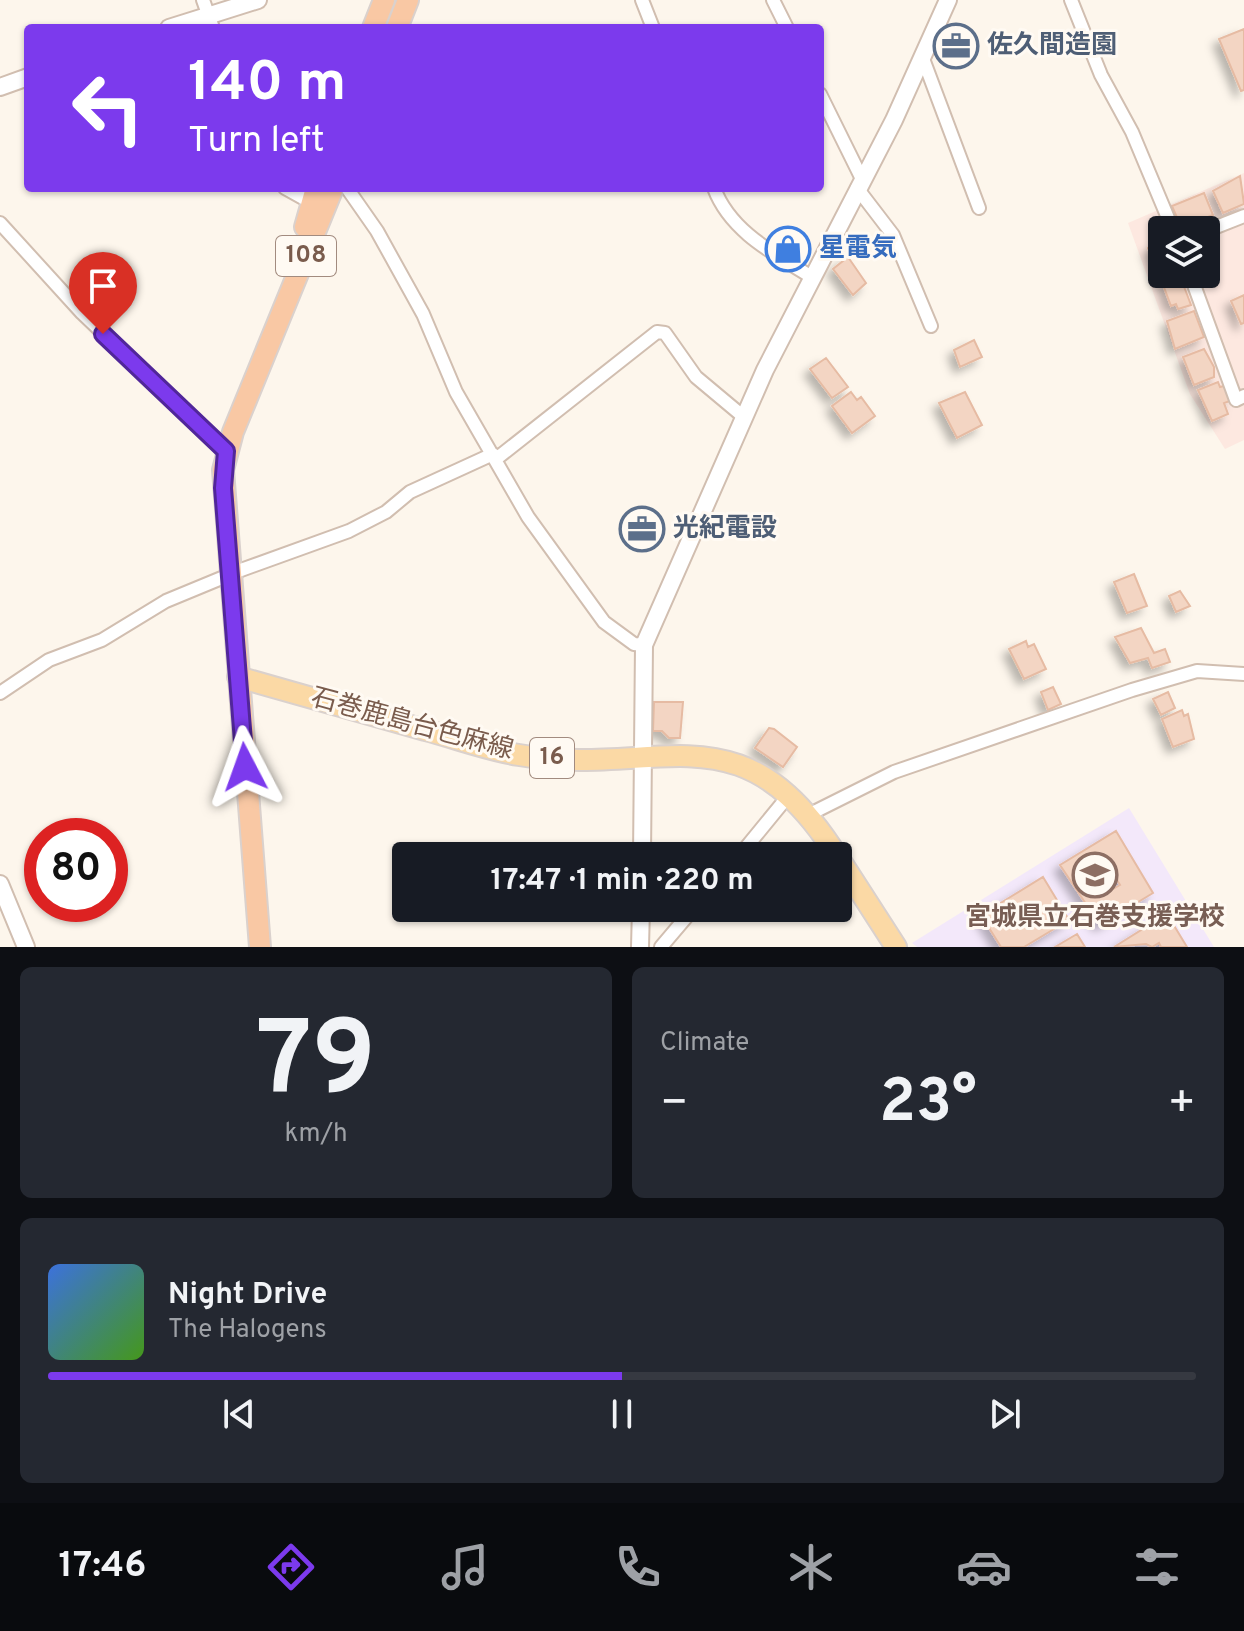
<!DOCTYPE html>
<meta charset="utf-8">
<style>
:root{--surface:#171b24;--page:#242831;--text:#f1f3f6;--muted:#9ea1a6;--line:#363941;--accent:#7c3aed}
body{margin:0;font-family:Overpass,"Noto Sans JP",sans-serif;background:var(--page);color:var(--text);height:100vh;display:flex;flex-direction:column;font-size:30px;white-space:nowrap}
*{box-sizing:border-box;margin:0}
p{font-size:26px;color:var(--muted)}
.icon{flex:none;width:44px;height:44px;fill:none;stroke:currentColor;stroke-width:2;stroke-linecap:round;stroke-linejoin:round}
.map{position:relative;height:947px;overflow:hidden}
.side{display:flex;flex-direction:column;gap:20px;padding:20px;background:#0d0f14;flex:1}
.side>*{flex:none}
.guide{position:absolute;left:24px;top:24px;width:800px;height:168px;border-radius:8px;box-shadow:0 2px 6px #0004;background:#7c3aed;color:#fff;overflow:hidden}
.tools{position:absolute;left:1148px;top:216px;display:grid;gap:16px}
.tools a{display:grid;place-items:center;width:72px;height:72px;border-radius:8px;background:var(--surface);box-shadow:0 2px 6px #0004;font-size:40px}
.speed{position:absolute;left:24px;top:818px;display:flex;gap:16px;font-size:40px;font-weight:700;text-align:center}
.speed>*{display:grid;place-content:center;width:104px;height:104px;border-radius:50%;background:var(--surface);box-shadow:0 2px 6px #0004;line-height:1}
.speed .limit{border:12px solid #d22;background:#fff;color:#111}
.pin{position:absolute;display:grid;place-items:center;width:68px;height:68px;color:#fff;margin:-82px -34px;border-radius:50% 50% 50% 0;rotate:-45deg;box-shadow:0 0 8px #0007}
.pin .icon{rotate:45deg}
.me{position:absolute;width:88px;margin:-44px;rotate:356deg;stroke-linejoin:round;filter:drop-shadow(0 0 6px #0008)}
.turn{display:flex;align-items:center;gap:28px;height:168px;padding:0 32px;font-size:36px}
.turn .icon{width:104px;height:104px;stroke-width:2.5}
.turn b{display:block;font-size:56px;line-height:68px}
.big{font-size:60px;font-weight:700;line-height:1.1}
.side .card{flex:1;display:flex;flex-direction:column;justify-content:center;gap:12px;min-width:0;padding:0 28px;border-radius:12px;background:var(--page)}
.side .dial{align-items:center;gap:0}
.dial b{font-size:104px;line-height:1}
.song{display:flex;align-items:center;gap:24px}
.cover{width:96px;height:96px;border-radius:12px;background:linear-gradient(135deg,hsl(220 70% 55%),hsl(100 70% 35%))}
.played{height:8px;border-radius:4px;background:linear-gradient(90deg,var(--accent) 50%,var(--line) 50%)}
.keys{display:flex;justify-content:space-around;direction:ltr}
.heat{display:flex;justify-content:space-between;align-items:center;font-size:44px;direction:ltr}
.side .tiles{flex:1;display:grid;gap:20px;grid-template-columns:1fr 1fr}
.card:last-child{grid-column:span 2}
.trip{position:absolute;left:392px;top:842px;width:460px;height:80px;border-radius:8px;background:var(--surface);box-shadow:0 2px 6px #0004;font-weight:700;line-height:80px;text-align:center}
.dock{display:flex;height:128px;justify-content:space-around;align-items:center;background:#090b0e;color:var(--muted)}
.dock .icon{width:56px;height:56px}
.dock .current{color:var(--accent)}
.dock b{font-size:36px;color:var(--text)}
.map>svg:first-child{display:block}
</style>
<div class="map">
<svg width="1244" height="947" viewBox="0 0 1244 947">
<defs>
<filter id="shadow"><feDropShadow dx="-6" dy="6" stdDeviation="4" flood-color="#0004"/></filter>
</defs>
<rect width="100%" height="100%" fill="#fdf6ec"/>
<!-- commercial -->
<path fill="#fde8e0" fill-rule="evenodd" d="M1244,173V440L1225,449L1190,394L1128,223ZM1162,230H1206V274H1162Z"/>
<!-- education -->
<path fill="#f3e8fa" d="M1129,808L1214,947H917L912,943Z"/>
<!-- building -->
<path fill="#f3d5c3" stroke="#e6bba3" stroke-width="2" fill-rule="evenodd" filter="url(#shadow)" d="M1244,29V90L1241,91L1219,39Z
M1240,176L1244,204L1223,213L1213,191Z
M1204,193L1213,215L1186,226L1182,218L1178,220L1172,206Z
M1162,243V274L1158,275L1148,248Z
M848,257L866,283L853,295L833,269Z
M1180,276L1191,305L1178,309L1176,304L1171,306L1162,282Z
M1244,295V323L1241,324L1231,301Z
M1194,311L1204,337L1175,349L1167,321Z
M974,340L982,357L960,367L954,350Z
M1204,349L1214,367V377L1194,385L1183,357Z
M826,358L848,387L832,398L810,369Z
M1218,382L1220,387L1224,386L1230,401L1224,403L1228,414L1212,421L1198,390Z
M851,392L857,400L861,397L875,416L852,433L832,406Z
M965,392L982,425L957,438L939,403Z
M1134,574L1147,606L1127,613L1114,582Z
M1180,591L1190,606L1176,612L1169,596Z
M1141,628L1154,653L1165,649L1170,662L1152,668L1148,658L1130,663L1115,637Z
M1026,641L1028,647L1034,644L1046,669L1024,679L1009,649Z
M1053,687L1061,704L1048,710L1041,692Z
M1168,692L1175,708L1161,715L1153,699Z
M654,702H683L680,738H669L662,731H653Z
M1182,710L1184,716L1188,714L1194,739L1173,747L1162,719Z
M769,728L774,729L797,747L783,767L755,748Z
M1116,831L1153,893L1100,925L1060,865ZM1112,872L1120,885L1106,893L1098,880Z
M1043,877L1069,920L1024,947H1001L981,915Z
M1167,914L1187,947H1161L1159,943L1152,947L1146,944L1114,947Z
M1077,934L1085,947H1055L1060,944Z"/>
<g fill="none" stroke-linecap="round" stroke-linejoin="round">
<!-- minor casing -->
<g stroke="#d1beb0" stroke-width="16">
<path id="minor" d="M203,0L213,28
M642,0L653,28
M773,0L787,28
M1071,0L1101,75L1132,132L1173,230
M922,56L979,208
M820,94L862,179
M285,188L312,203
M347,188L377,231L423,314L456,392L528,517L604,622L634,644L644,645
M714,188C730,231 773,253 810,276
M857,188L893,235L931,326
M0,223L82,313L226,451
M1206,231L1244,216
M1190,274L1236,400L1244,396
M496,459L657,332L665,333L696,377L745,418
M0,693L49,660L102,640L166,601L241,570L349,531L386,512L410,492L493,454
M808,815L894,772L1132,690L1197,671L1244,674
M739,856L789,795
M661,947L694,908"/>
</g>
<!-- tertiary casing -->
<g stroke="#d1beb0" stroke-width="20">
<path id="tertiary" d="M169,28L258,0
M0,87L28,77
M642,856L644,645L765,370L894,120L948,0
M0,884L26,947
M640,947L641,908"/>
</g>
<!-- primary casing -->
<g stroke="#dad1cd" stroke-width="24">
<path id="primary" d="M238,677C300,695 363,712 425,730C456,738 487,750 519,755C658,779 739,701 837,856
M838,857L896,947"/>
</g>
<!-- trunk casing -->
<g stroke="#dad1cd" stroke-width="24">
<path id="trunk" d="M373,28L384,0
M397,28L408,0
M305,227L316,188
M260,947L223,470L233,432L333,188"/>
</g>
<!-- minor -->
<use href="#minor" stroke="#fff" stroke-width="12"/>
<!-- tertiary -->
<use href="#tertiary" stroke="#fff" stroke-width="16"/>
<!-- primary -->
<use href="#primary" stroke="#fbd9a5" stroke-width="20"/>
<!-- trunk -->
<use href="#trunk" stroke="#f9c8a4" stroke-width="20"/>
</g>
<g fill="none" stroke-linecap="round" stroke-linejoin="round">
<!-- route casing -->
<g stroke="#51269a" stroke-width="20">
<path id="route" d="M103,334L226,451L223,488L245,767"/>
</g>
<!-- route -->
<use href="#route" stroke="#7c3aed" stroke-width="14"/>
</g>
<!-- icons -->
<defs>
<g id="office-ring" transform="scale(2.3)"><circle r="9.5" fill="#fffaf3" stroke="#5c6f8a" stroke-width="1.5"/><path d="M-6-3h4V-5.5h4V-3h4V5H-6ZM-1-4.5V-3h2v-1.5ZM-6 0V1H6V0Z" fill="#5c6f8a"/></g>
<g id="shop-ring" transform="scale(2.3)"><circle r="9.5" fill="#fffaf3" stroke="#3f7fe0" stroke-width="1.5"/><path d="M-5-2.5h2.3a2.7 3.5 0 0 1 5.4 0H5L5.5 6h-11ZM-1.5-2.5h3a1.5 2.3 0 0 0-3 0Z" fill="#3f7fe0"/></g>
<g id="school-ring" transform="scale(2.3)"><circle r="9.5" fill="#fffaf3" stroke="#8d6e63" stroke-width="1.5"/><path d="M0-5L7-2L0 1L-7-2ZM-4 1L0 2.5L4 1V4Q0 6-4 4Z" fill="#8d6e63"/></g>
</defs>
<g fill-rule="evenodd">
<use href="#office-ring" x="956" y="46"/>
<use href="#shop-ring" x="788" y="249"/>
<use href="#office-ring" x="642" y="529"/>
<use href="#school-ring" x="1095" y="875"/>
</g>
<g text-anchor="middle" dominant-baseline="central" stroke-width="6" stroke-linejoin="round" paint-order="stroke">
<!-- shield labels -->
<g fill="#fffaf3" stroke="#a28b7f" stroke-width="2">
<rect x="276" y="236" width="60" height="40" rx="6"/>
<rect x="530" y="738" width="44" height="40" rx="6"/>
</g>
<g font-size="24" font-weight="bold" fill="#7a5c4d">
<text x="306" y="256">108</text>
<text x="552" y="758">16</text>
</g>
<!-- service labels -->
<g font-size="26" font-weight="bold" fill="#4e5e75" stroke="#fffaf3" text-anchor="start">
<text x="987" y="46">佐久間造園</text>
<text x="673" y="529">光紀電設</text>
</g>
<!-- shop labels -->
<g font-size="26" font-weight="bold" fill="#366cbe" stroke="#fffaf3" text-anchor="start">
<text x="819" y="249">星電気</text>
</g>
<!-- street labels -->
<g font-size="26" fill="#7a5c4d" stroke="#fffaf3">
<text transform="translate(412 725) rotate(15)">石巻鹿島台色麻線</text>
</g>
<!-- education labels -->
<g font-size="26" font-weight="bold" fill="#785e54" stroke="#fffaf3">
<text x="1095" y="918">宮城県立石巻支援学校</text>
</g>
</g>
</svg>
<div class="tools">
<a><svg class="icon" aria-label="layers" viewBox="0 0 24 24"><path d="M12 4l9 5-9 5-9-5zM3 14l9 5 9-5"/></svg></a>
</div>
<div class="speed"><div class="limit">80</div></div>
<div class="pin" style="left:103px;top:334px;background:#d93025"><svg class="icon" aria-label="arrive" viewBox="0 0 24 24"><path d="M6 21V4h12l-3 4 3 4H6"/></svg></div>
<svg class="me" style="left:245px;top:767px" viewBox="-20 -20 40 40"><path d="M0-17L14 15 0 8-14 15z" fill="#7c3aed" stroke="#fff" stroke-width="4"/></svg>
<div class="trip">17:47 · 1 min · 220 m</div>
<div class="guide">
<div class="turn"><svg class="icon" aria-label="left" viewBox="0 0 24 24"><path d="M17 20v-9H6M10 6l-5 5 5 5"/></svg><div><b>140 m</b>Turn left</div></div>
</div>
</div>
<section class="side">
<div class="tiles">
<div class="card dial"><b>79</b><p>km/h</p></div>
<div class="card"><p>Climate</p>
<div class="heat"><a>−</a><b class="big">23°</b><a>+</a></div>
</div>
<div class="card">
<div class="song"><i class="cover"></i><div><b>Night Drive</b><p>The Halogens</p></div></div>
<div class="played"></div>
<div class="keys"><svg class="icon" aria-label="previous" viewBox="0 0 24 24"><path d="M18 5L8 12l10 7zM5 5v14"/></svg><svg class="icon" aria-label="pause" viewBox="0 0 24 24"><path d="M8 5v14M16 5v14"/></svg><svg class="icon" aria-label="next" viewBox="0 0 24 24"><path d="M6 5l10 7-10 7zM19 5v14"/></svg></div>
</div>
</div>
</section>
<nav class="dock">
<b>17:46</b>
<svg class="icon current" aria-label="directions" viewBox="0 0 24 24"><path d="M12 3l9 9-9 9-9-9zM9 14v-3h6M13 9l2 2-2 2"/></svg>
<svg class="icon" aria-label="music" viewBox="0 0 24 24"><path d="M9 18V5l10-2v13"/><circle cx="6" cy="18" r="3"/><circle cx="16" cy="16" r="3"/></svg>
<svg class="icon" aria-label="phone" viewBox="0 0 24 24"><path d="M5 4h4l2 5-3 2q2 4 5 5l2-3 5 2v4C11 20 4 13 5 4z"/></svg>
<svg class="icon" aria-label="climate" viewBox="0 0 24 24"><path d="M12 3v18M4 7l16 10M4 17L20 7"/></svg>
<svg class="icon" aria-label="car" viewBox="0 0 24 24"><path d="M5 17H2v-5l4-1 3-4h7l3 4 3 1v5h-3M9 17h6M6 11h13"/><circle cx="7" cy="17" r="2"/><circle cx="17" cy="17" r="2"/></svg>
<svg class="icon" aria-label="filters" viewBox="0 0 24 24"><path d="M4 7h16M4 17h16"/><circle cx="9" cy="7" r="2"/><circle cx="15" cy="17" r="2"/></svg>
</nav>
